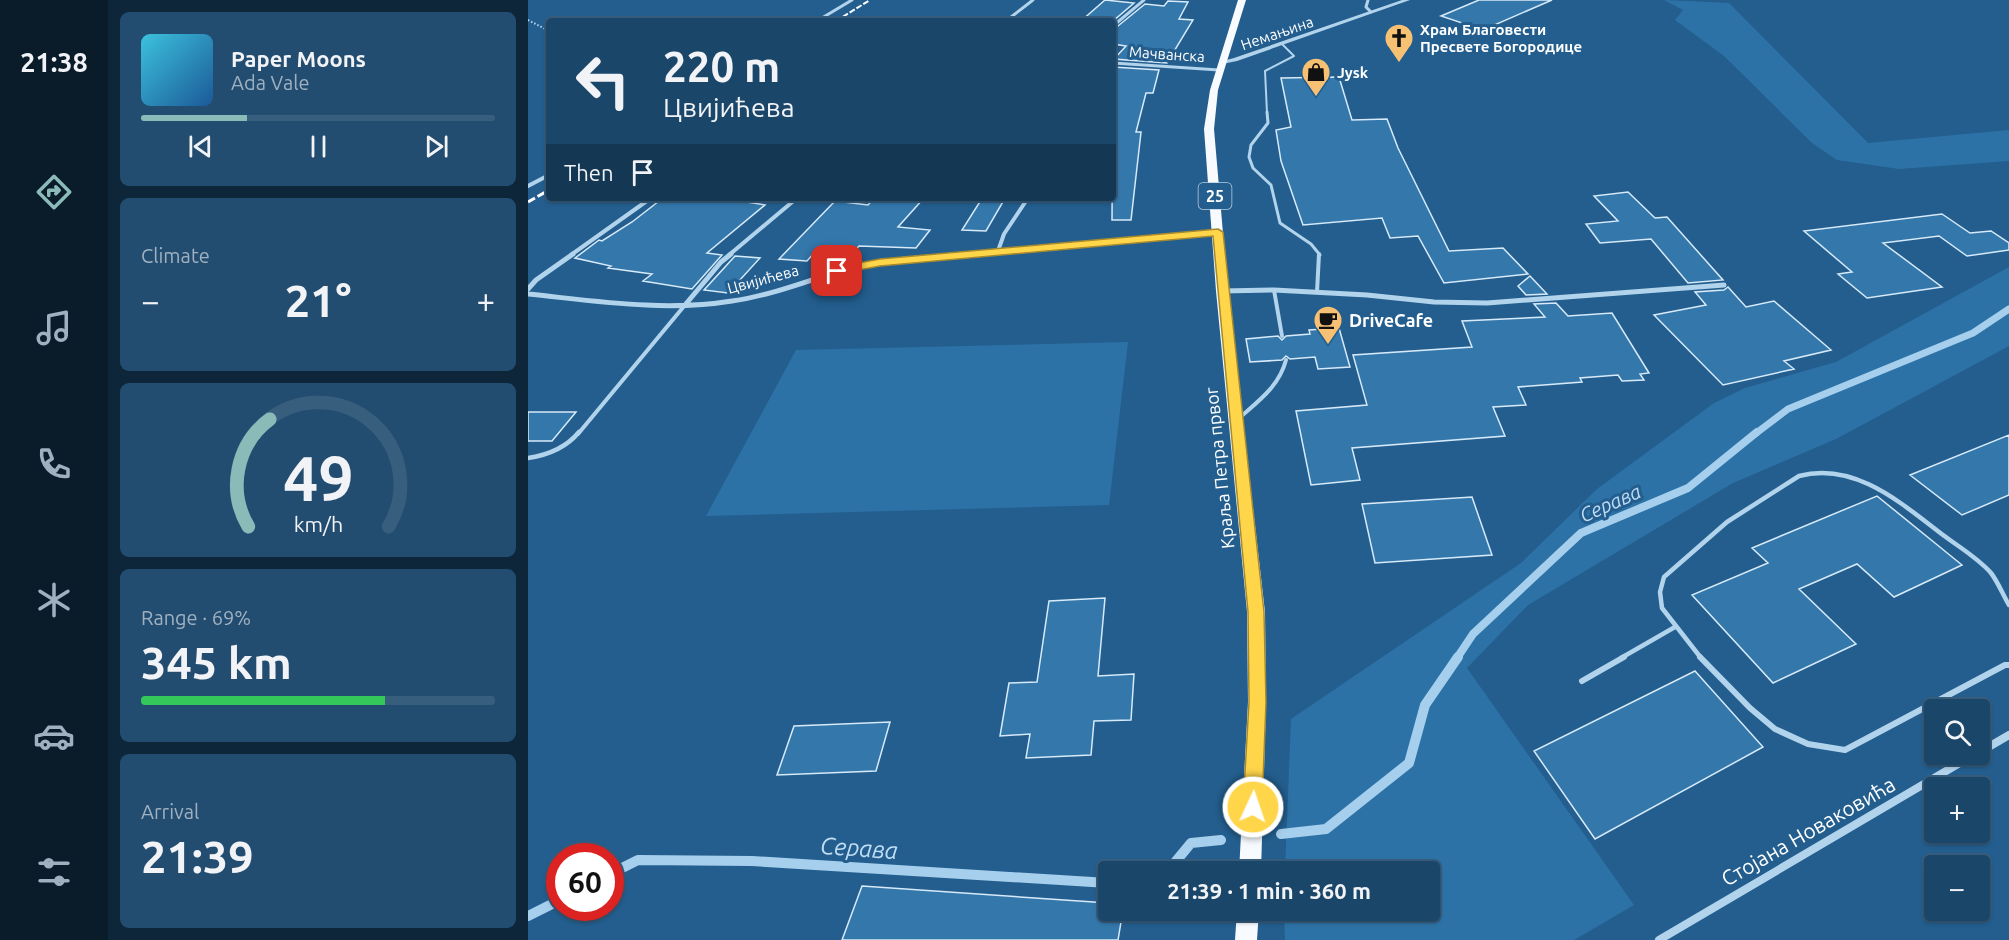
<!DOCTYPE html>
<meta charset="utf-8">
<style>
:root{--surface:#1a466a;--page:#234d70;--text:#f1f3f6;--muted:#9fb1c1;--line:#385e7e;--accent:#8bbbb9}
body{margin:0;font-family:Ubuntu,sans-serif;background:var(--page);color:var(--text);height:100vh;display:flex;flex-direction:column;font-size:22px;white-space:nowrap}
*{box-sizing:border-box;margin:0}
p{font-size:20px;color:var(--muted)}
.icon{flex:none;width:33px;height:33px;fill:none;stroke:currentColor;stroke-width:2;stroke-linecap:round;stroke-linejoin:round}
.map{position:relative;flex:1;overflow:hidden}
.side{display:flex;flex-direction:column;gap:12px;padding:12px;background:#0e263a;width:420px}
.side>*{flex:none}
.top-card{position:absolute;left:18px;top:18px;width:570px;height:183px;border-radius:6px;box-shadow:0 2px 4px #0004,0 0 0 2px var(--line);background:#1a466a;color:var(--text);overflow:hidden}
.fabs{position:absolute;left:1396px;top:699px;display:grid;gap:12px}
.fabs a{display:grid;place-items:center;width:66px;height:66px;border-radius:6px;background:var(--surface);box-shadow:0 2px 4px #0004,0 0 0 2px var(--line);font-size:30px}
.speed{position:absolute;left:18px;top:843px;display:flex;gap:12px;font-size:30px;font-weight:700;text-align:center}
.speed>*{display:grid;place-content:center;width:78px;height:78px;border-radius:50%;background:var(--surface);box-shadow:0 2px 4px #0004,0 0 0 2px var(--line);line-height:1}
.speed .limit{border:9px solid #d22;background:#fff;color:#111}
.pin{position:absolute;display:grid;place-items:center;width:51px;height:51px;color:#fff;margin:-26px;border-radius:12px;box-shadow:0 3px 9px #0006}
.me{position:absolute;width:66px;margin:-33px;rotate:3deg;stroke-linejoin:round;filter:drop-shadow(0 0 4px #0008)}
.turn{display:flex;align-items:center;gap:21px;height:126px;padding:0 18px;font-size:27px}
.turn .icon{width:78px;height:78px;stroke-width:2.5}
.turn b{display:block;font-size:42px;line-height:51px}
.then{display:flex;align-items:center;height:57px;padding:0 18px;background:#0003;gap:12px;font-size:22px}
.big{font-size:45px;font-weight:700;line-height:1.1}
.side .widget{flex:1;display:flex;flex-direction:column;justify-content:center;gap:9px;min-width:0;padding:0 21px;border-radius:9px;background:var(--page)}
.side .dial{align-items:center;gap:0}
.dial svg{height:156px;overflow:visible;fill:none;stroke:var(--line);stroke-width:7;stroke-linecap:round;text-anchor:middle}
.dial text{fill:var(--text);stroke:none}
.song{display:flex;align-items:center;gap:18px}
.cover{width:72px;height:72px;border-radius:9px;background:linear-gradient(135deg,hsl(190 70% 55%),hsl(210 70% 35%))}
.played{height:6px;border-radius:3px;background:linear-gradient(90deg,var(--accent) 30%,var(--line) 30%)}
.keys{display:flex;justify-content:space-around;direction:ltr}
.heat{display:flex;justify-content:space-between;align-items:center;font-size:33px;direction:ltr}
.charge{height:9px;border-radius:4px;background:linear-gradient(90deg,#34c759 69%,var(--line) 0)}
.trip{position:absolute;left:570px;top:861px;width:342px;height:60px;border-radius:6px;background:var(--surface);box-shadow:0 2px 4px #0004,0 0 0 2px var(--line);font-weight:700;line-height:60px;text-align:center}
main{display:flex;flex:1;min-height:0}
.menu{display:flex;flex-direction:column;width:108px;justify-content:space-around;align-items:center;background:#0a1c2a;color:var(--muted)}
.menu .icon{width:42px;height:42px}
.menu .active{color:var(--accent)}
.menu b{font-size:27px;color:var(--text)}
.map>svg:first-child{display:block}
</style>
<main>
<nav class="menu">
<b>21:38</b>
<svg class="icon active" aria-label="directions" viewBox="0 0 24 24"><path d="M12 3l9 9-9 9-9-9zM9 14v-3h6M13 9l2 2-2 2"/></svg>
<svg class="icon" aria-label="music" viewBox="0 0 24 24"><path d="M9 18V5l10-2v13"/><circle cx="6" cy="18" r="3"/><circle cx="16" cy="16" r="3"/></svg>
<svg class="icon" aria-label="phone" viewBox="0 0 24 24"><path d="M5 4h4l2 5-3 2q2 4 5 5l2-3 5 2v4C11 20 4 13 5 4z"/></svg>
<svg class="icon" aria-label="climate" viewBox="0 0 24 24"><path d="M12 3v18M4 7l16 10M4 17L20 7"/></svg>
<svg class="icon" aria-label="car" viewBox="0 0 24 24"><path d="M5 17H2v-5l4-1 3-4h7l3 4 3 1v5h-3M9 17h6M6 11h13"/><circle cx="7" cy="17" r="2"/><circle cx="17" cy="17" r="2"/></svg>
<svg class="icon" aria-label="filters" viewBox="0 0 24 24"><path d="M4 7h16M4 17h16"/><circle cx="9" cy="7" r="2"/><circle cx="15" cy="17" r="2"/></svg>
</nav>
<section class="side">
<div class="widget">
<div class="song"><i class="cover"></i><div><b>Paper Moons</b><p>Ada Vale</p></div></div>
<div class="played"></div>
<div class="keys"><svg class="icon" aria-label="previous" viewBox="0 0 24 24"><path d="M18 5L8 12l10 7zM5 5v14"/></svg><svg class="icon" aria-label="pause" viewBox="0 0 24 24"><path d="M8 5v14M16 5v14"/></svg><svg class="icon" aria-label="next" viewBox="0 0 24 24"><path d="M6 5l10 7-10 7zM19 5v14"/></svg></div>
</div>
<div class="widget"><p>Climate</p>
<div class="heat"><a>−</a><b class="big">21°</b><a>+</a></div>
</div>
<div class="widget dial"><svg viewBox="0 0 100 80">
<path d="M14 69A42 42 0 1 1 86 69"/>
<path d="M14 69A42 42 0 0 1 25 14" stroke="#8bbbb9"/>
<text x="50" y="56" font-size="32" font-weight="700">49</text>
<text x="50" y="72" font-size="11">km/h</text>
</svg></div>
<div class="widget"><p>Range · 69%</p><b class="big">345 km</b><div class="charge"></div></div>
<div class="widget"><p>Arrival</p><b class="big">21:39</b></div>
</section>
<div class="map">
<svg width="1481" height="940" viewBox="0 0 1481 940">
<rect width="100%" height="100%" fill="#235e8e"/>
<!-- green -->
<path fill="#2d72a6" d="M1136,0L1201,3L1340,143L1481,130V161L1371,169L1309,160L1284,143L1196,56L1147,20L1155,10Z
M1481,267V346L1308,439L1205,483L1000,605L939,668L1106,905L1046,940H757L756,911L902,910V872L757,871L763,719L993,563L1069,489L1186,403L1217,388L1308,362Z
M600,342L581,505L178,516L268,350Z"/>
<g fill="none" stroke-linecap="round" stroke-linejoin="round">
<!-- stream-far2 -->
<path stroke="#a6cfed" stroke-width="7" d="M1227,434L1260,409L1445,333L1481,309"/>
<!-- stream-far1 -->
<path stroke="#a6cfed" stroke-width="8" d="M929,658L945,634L1053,533L1160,488L1229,432"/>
<!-- stream -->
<path stroke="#a6cfed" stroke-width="10" d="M753,834L798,829L881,763L897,705L930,657
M639,872L663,843L693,840
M82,874L110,860L224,861L580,883
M0,916L32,900"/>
</g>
<!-- building -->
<path fill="#3377ab" stroke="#d7eaf9" stroke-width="1.5" d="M577,0L606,3L585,21H553Z
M951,0H1024L955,30L913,16Z
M640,1L660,2L651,19L665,20L639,63L586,59L598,46L585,44V30L617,4L636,6Z
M585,67L631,70L625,93H618L608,132H613L603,220H584Z
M811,77L824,120L859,119L870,148L921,251L975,248L1000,274L916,283L890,236L862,238L854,218L775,225L753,161L748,130L763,127L753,78Z
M1100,192L1127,218L1139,217L1195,280L1160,283L1123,239L1072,243L1058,224L1090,221L1066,196Z
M135,198H218L213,201L237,205L179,253L194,255L164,289L115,281L124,274L80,268L83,266L47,258L71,240L74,241L104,222Z
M346,198H396L370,227L402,230L388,248L331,246L322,256L286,253L279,261L251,259L307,201L340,205Z
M453,200H476L458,231L434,230Z
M1414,214L1442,233L1463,231L1481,243V250L1439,256L1411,236L1355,243L1414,287L1339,298L1310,274L1324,272L1276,231Z
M207,256L232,258L200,293L176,290Z
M1002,276L1019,294L998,295L990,286Z
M1200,287L1218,307L1246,301L1303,350L1256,361L1266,369L1195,385L1126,315L1178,305L1167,292L1196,290Z
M1028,303L1040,316L1084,313L1121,373L1112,374L1116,380L1094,381L1090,375L1052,378L1054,382L990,387L998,405L965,407L977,436L824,448L832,480L783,485L768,411L839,405L825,355L944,347L934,321L1017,317L1006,304Z
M811,328L822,367L790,369L787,357L762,359L758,356L754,360L722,362L718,339L750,336L754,340L758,336L782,334L781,330Z
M0,412H48L24,441H0Z
M1481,435V495L1434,515L1382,475Z
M1349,496L1434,565L1366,597L1329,564L1271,589L1328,644L1245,683L1164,595L1240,563L1224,548Z
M944,497L964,555L847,563L834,504Z
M577,598L570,676L606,674L603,720L566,721L563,755L498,758L502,734L472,736L481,683L509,682L521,601Z
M1167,671L1235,747L1067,839L1006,751Z
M362,722L348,771L249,775L266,726Z
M334,886L580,903V910H595L590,940H314Z"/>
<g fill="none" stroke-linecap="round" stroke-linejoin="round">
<!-- path -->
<path stroke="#b2d3ec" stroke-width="2" stroke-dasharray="1.5 2" stroke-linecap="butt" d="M0,20L21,31"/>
<!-- service-far4 -->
<path stroke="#b2d3ec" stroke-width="2" d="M739,113L737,71L766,56L754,44"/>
<!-- service-far3 -->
<path stroke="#b2d3ec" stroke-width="3" d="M739,112L740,123L723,145L721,157L725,168L743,185L752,223L783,244L792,255"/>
<!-- service-far2 -->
<path stroke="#b2d3ec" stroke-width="4" d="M746,290L754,336
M789,292L791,254
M710,419C729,402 751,387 758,360
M50,434L157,305"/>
<!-- service-far1 -->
<path stroke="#b2d3ec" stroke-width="4.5" d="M0,458C20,455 38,448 51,432
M1093,658L1147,627
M1173,658L1134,608L1132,592L1136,577L1199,522L1271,476C1327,461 1374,504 1415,535C1431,547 1450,558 1463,573C1470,582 1475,595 1481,605"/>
<!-- service -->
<path stroke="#b2d3ec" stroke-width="6" d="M1172,657L1222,708L1247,729L1280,744L1317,750L1477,665H1481
M1054,681L1096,657"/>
<!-- minor-far3 -->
<path stroke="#b2d3ec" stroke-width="3" d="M840,0L838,7L843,12
M289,21L324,0
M478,21L505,0
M585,26L616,0
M585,63L691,70"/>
<!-- minor-far2 -->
<path stroke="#b2d3ec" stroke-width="4" d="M0,186L21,175
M470,251L476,234L500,198
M43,255L123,198
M201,255L269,198
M428,255L690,232"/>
<!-- minor-far1 -->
<path stroke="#b2d3ec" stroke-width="5" d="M0,289L8,280L45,254
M694,291L746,290L839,295L906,302L959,303L1196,285
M0,294C68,301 137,312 204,301C248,295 289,276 332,266C369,258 408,257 445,254
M157,305L193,262L203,254"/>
<!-- minor -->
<path stroke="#b2d3ec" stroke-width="8" d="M1452,752L1481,735
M1131,940L1447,754"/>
<!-- tertiary -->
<path fill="#b2d3ec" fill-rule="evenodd" d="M874,0H882L709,61L694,64L691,62L706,58Z"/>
<!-- primary -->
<path fill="#f7fbff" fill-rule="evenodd" d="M710,0H718L690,90L686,129L700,291L737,612L738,702L733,872H711L720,702L719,612L688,291L676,129L682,90Z
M709,910H731L729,940H707Z"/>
<!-- rail-far1 -->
<path stroke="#fff" stroke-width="2" stroke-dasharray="6 2" stroke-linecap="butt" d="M308,21L342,0"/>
<!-- rail -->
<path stroke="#fff" stroke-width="3" stroke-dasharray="8 3" stroke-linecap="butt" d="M0,202L21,190"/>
</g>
<!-- route -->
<path fill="#ffd54a" stroke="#a68a30" stroke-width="1.5" d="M690,229L695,232L736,612L738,702L734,807L731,814L725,816L718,814L715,807L721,702L720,612L685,236L352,266L309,274L303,271L309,267L352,259Z"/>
<!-- icons -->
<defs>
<g id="church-pin" transform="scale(1.5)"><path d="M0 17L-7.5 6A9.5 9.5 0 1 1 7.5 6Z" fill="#f7c174" stroke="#235e8e"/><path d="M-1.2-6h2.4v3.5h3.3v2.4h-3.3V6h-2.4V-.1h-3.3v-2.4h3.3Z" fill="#111"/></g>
<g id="shop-pin" transform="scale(1.5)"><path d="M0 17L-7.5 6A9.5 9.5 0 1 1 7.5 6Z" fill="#f7c174" stroke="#235e8e"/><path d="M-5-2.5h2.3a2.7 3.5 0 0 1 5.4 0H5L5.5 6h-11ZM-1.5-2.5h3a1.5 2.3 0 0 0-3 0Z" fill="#111"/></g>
<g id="cafe-pin" transform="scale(1.5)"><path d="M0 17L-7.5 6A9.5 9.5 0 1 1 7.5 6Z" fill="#f7c174" stroke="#235e8e"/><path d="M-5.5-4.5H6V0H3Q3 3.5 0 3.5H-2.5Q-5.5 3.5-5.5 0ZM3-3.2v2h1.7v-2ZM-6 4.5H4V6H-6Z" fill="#111"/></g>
</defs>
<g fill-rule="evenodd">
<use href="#church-pin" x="871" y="38"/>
<use href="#shop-pin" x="788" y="72"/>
<use href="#cafe-pin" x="800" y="320"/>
</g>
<g text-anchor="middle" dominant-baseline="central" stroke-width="6" stroke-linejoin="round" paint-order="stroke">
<!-- far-poi labels -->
<g font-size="15" font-weight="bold" fill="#fff" stroke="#235e8e" text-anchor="start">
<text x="892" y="29">Храм Благовести<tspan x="892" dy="17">Пресвете Богородице</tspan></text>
<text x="809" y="72">Jysk</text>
</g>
<!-- far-street labels -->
<g font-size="15" fill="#fff" stroke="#235e8e">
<text transform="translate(749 33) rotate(-19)">Немањина</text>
<text transform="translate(639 54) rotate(4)">Мачванска</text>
<text transform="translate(235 279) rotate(-15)">Цвијићева</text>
</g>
<!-- shield labels -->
<rect fill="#235e8e" stroke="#bdcfdd" stroke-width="1.5" x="670.5" y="183" width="33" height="26" rx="4.5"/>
<g font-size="16" font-weight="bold" fill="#fff">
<text x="687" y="196">25</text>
</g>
<!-- poi labels -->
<g font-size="18" font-weight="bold" fill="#fff" stroke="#235e8e" text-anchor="start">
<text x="821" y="320">DriveCafe</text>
</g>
<!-- street labels -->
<g font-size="18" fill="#fff" stroke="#235e8e">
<text transform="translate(691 468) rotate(-96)">Краља Петра првог</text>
</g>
<!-- water labels -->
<g font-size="20" font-style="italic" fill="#bedcf3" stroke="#235e8e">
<text transform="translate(1082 503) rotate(-24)">Серава</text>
</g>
<!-- near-street labels -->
<g font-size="21" fill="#fff" stroke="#235e8e">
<text transform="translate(1280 831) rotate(-30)">Стојана Новаковића</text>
</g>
<!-- near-water labels -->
<g font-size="24" font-style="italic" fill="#bedcf3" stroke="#235e8e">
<text transform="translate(331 848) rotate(4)">Серава</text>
</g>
</g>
</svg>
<div class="fabs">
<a><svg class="icon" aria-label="search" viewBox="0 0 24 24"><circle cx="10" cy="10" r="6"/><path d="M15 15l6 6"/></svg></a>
<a>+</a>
<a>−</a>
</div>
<div class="speed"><div class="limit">60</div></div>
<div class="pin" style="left:309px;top:271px;background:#d93025"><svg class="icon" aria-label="arrive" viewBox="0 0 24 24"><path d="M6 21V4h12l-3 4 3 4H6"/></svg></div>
<svg class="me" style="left:725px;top:807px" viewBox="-20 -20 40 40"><circle r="17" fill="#ffd54a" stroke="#fff" stroke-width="3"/><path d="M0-11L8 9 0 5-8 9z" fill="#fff"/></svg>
<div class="trip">21:39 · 1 min · 360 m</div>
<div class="top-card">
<div class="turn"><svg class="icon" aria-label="left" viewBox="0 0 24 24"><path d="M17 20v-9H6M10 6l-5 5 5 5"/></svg><div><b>220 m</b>Цвијићева</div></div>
<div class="then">Then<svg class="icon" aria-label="arrive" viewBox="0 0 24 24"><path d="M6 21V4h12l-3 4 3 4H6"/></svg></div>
</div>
</div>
</main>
